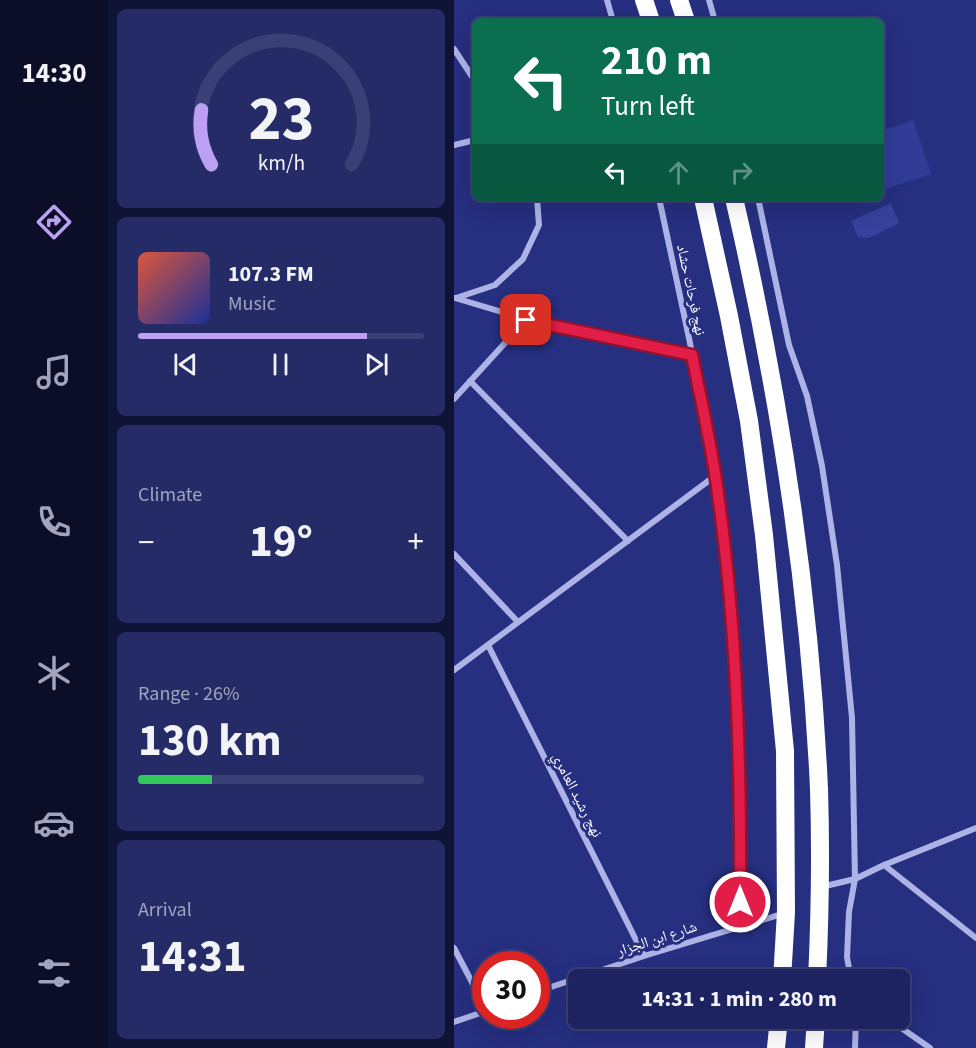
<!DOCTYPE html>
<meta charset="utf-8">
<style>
:root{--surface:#1c2360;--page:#252b66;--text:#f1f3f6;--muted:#a0a4bd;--line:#3a4075;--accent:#bca0f2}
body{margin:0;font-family:"Source Sans 3","Noto Naskh Arabic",sans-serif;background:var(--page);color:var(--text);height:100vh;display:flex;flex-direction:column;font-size:22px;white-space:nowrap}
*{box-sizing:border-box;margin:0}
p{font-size:20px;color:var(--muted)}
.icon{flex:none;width:33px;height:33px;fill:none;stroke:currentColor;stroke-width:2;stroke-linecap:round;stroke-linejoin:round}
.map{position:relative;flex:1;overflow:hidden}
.side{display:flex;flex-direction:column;gap:9px;padding:9px;background:#0f1335;width:346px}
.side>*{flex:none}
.banner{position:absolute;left:18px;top:18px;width:412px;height:183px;border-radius:9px;box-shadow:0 6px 24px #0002,0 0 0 2px var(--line);background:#0b6e4f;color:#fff;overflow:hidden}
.speed{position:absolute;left:18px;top:951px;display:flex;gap:12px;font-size:30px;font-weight:700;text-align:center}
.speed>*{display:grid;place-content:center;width:78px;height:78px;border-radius:50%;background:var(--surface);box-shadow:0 6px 24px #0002,0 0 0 2px var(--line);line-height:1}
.speed .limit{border:9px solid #d22;background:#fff;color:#111}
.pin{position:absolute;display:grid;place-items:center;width:51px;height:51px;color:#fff;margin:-26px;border-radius:12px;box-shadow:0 3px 9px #0006}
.me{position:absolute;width:66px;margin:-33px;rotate:0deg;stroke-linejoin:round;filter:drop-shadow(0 0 4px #0008)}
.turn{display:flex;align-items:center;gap:21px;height:126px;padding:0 30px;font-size:27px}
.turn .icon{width:78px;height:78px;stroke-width:2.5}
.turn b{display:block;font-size:42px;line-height:51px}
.lanes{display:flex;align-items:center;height:57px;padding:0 30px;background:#0003;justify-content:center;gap:30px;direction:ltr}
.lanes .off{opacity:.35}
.big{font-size:45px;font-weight:700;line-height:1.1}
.side .widget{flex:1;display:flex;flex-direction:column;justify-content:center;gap:9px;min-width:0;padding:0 21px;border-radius:9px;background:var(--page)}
.side .dial{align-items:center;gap:0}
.dial svg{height:156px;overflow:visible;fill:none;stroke:var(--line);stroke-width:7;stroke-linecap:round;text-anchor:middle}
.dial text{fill:var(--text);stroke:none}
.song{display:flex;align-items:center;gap:18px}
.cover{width:72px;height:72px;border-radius:9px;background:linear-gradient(135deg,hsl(10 70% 55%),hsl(230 70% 35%))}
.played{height:6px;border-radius:3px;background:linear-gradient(90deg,var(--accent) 80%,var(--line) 80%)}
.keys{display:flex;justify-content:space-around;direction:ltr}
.heat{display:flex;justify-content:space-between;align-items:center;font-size:33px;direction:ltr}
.charge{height:9px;border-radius:4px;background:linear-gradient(90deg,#34c759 26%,var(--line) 0)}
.trip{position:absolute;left:114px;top:969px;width:342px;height:60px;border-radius:9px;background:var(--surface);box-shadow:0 6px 24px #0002,0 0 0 2px var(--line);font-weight:700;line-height:60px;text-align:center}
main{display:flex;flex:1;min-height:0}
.dock{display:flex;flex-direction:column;width:108px;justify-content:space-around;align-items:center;background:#0b0e26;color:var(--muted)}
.dock .icon{width:42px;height:42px}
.dock .current{color:var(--accent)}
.dock b{font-size:27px;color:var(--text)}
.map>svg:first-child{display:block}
</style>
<main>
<nav class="dock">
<b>14:30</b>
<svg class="icon current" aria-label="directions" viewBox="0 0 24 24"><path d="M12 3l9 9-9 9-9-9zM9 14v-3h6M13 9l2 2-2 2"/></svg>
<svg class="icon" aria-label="music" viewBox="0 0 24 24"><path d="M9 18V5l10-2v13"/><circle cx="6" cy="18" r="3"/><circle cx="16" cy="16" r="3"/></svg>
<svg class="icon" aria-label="phone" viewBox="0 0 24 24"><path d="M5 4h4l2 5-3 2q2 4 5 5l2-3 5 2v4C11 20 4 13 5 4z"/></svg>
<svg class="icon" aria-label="climate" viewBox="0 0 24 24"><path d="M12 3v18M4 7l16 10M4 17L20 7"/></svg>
<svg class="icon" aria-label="car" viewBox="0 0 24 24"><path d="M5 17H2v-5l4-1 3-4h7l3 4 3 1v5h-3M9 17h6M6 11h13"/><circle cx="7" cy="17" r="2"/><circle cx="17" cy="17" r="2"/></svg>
<svg class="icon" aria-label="filters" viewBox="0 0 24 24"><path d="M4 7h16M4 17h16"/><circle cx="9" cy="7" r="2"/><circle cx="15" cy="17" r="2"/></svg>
</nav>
<section class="side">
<div class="widget dial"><svg viewBox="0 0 100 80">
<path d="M14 69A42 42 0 1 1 86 69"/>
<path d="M14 69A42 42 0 0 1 9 41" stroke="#bca0f2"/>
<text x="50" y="56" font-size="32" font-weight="700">23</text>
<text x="50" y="72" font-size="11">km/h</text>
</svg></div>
<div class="widget">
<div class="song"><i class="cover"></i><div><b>107.3 FM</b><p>Music</p></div></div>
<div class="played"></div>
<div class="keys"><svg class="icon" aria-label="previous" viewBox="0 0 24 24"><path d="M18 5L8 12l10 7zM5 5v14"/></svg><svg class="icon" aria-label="pause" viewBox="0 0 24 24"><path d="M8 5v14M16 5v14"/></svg><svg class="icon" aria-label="next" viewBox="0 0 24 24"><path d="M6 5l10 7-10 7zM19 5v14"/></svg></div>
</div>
<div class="widget"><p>Climate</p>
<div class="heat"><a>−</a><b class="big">19°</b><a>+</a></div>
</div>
<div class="widget"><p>Range · 26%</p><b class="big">130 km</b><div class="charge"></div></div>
<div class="widget"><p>Arrival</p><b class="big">14:31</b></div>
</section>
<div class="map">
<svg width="522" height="1048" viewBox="0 0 522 1048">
<rect width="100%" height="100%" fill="#262f80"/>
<!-- green -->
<path fill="#313c97" d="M459,120L477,174L428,190V131Z"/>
<!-- building -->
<path fill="#37419c" d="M437,203L445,223L415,238L404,237L397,221Z"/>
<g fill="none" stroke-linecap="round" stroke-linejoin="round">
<!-- street -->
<path stroke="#adb3e6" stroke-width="6" d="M153,0L159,21
M255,0L261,21
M0,49L21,81
M0,145L21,140
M205,198L235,338L264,492L280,647L287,787L286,925
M304,198L335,345L353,396L368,466L383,565L398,718L401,879L395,912L393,957L397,980
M1,298L88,324L238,355
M2,298L41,285L69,259L85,225L83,198
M16,381L174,541
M0,399L72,320
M0,554L64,622
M34,645L190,956
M0,670L261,476
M430,865L522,938
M367,887L401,879L430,865L522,828
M0,948L32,1009
M82,992L190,956L331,913
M433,1018L476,1048
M0,1022L32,1011
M401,1048L402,1018"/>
<!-- highway -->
<path stroke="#fff" stroke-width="18" d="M190,0L197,21
M225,0L232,21
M249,198L275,316L295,421L310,535L331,751L332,912L328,980
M280,198C325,392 356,590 365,789C367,853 366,916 363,980
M322,1048L325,1018
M360,1048L362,1018"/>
</g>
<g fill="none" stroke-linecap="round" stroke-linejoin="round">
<!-- route casing -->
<g stroke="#92132f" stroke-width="15">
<path id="route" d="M72,320L238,355C247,401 258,447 264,494C283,629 287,766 286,902"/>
</g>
<!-- route -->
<use href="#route" stroke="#e11d48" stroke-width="10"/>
</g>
<g text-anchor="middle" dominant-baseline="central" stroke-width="6" stroke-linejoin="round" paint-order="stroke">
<!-- street labels -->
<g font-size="15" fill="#fff" stroke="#262f80">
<text transform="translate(237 290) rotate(78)">نهج فرحات حشاد</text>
<text transform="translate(123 795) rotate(63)">نهج رشيد العامري</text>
<text transform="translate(203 939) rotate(-18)">شارع ابن الجزار</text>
</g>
</g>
</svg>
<div class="speed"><div class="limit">30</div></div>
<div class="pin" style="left:72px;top:320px;background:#d93025"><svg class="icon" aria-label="arrive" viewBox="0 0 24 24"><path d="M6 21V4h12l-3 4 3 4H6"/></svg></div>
<svg class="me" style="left:286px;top:902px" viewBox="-20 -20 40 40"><circle r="17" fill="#e11d48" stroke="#fff" stroke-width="3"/><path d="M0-11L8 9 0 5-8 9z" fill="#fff"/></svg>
<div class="trip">14:31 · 1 min · 280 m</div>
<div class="banner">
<div class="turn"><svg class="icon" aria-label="left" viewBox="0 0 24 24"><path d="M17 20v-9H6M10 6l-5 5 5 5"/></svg><div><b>210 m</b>Turn left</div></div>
<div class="lanes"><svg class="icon" aria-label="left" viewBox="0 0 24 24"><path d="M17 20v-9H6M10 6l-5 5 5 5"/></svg><svg class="icon off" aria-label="ahead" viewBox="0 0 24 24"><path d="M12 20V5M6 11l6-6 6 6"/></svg><svg class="icon off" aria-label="right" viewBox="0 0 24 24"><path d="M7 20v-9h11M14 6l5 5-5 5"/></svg></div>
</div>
</div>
</main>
